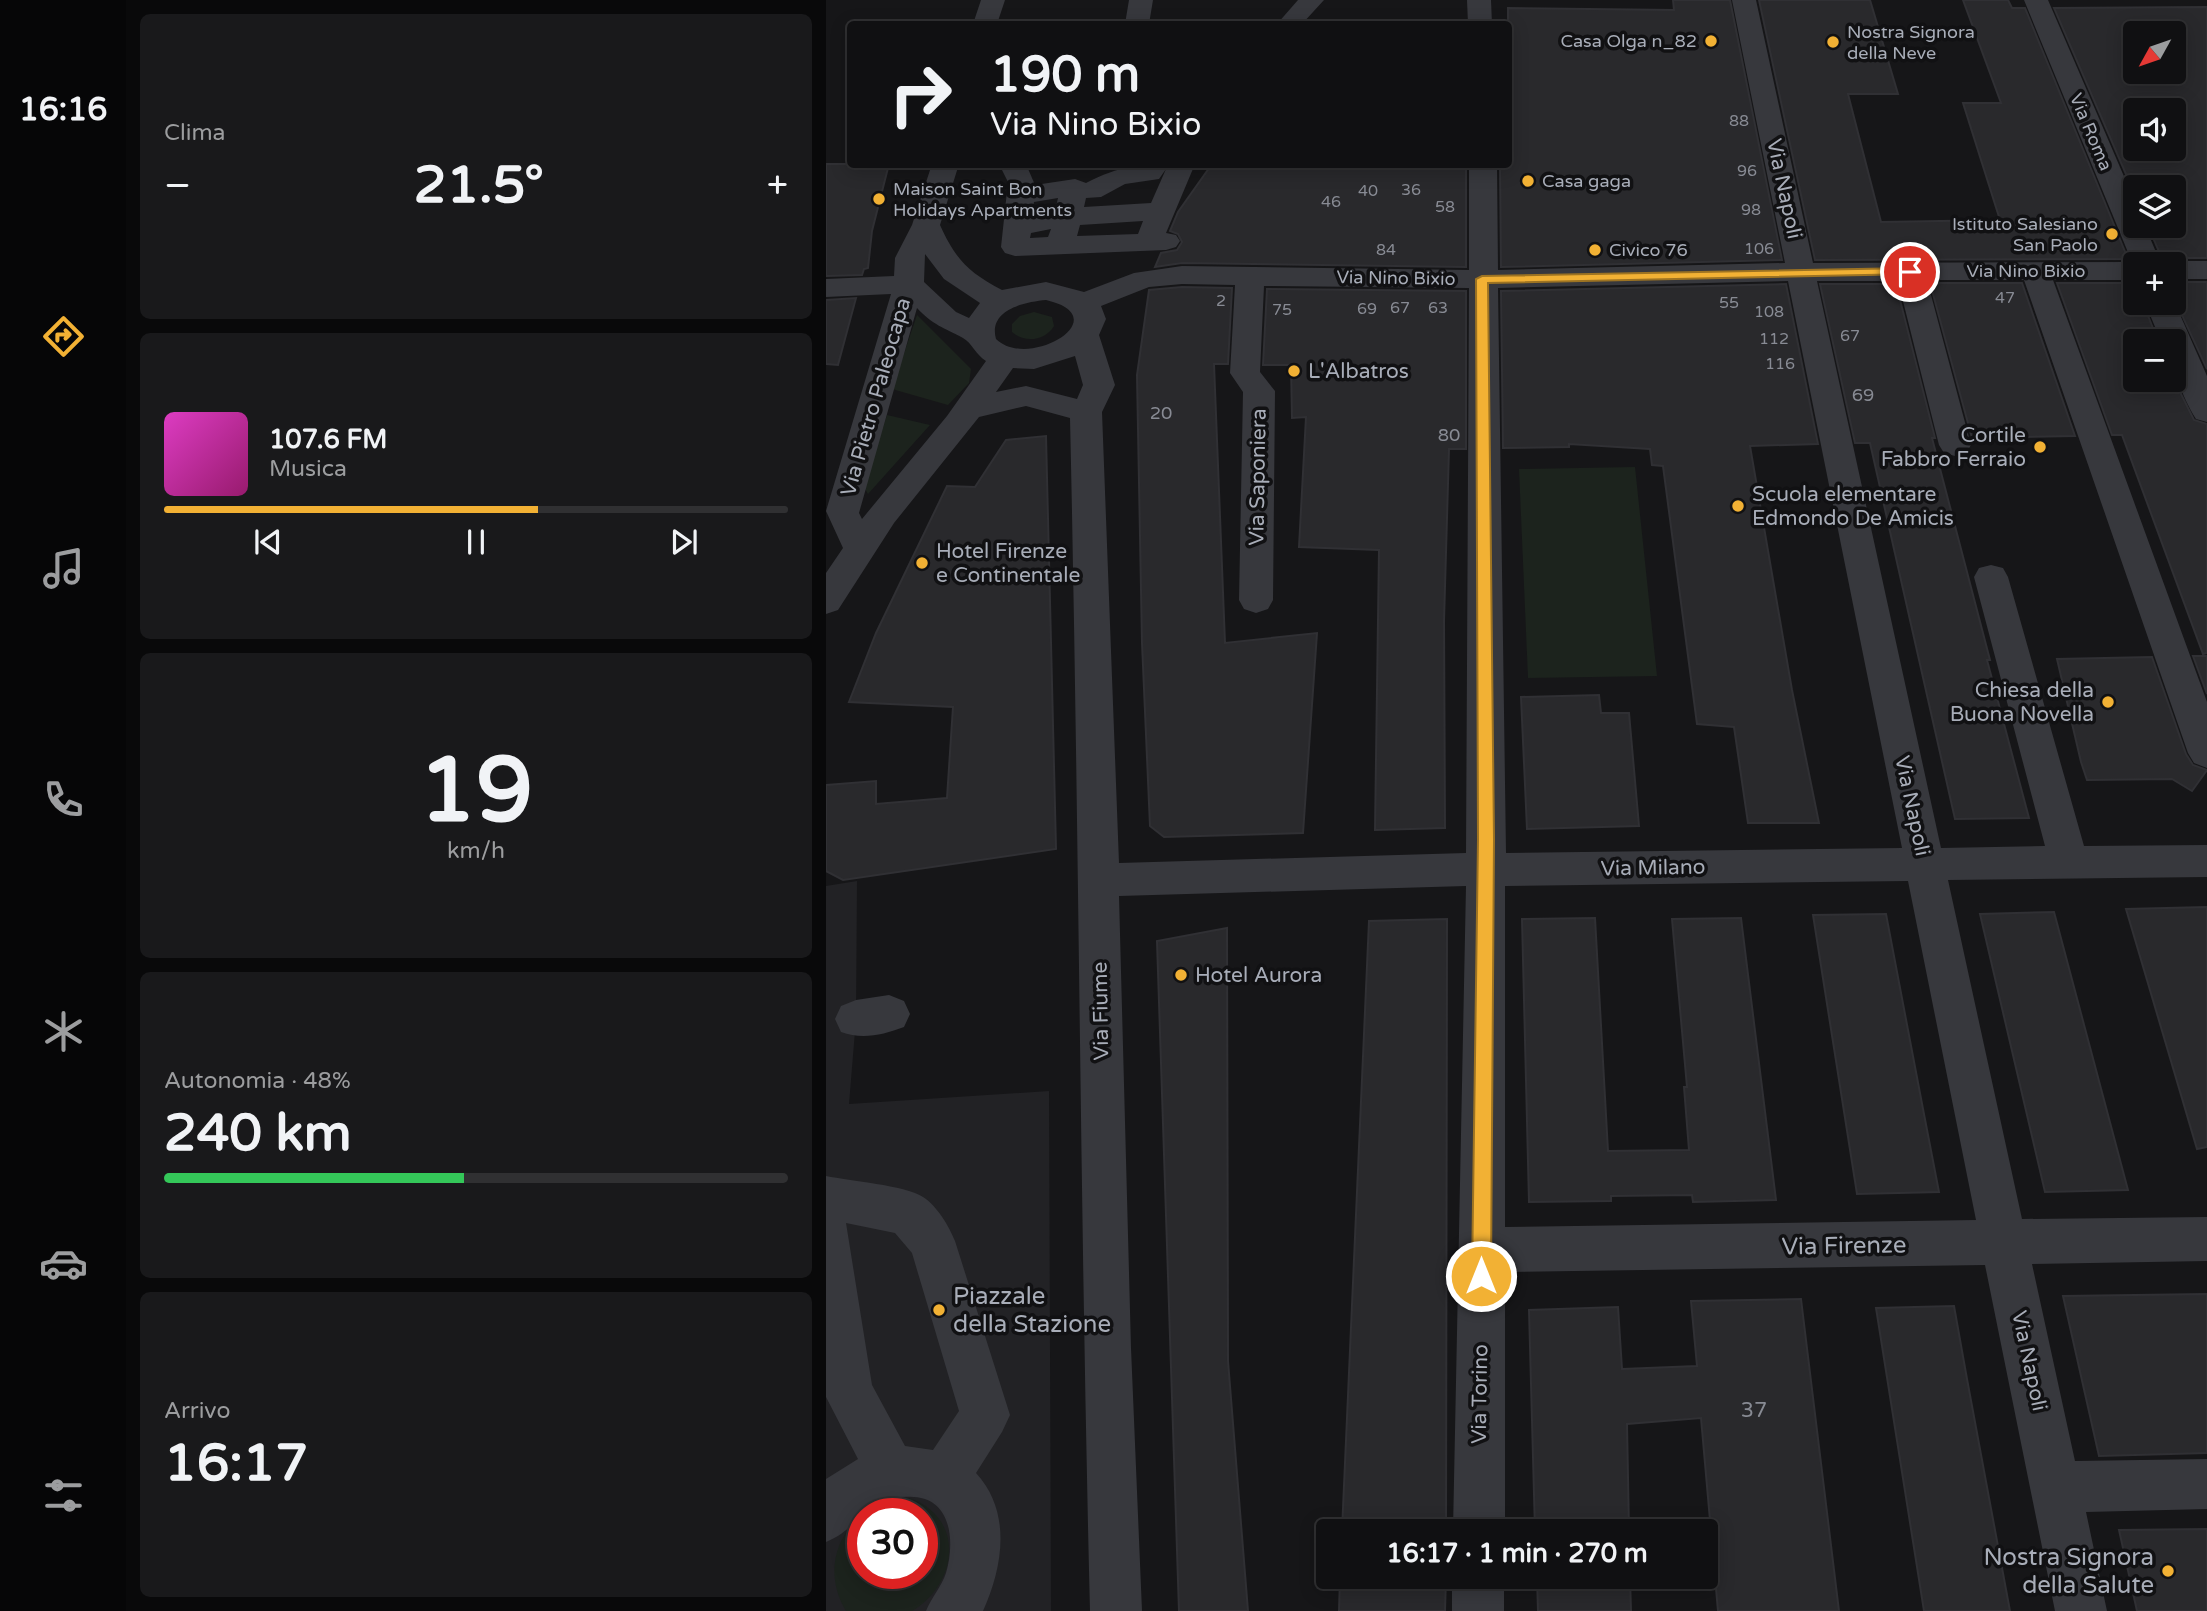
<!DOCTYPE html>
<html lang="it">
<meta charset="utf-8">
<style>
:root{--surface:#101012;--page:#19191b;--text:#f1f3f6;--muted:#9c9d9f;--line:#303032;--accent:#f2b134}
body{margin:0;font-family:"Varela Round",sans-serif;background:var(--page);color:var(--text);height:100vh;display:flex;flex-direction:column;font-size:26px;white-space:nowrap}
*{box-sizing:border-box;margin:0}
p{font-size:23px;color:var(--muted)}
.icon{flex:none;width:38px;height:38px;fill:none;stroke:currentColor;stroke-width:2;stroke-linecap:round;stroke-linejoin:round}
.map{position:relative;flex:1;overflow:hidden}
.drawer{display:flex;flex-direction:column;gap:14px;padding:14px;background:#09090a;width:700px}
.drawer>*{flex:none}
.top-card{position:absolute;left:21px;top:21px;width:665px;height:147px;border-radius:7px;box-shadow:0 4px 18px #0003,0 0 0 2px var(--line);background:#101012;color:var(--text);overflow:hidden}
.needle{width:46px;rotate:230deg}
.fabs{position:absolute;left:1297px;top:21px;display:grid;gap:14px}
.fabs a{display:grid;place-items:center;width:63px;height:63px;border-radius:7px;background:var(--surface);box-shadow:0 4px 18px #0003,0 0 0 2px var(--line);font-size:35px}
.speed{position:absolute;left:21px;top:1498px;display:flex;gap:14px;font-size:35px;font-weight:700;text-align:center}
.speed>*{display:grid;place-content:center;width:91px;height:91px;border-radius:50%;background:var(--surface);box-shadow:0 4px 18px #0003,0 0 0 2px var(--line);line-height:1}
.speed .limit{border:10px solid #d22;background:#fff;color:#111}
.pin{position:absolute;display:grid;place-items:center;width:60px;height:60px;color:#fff;margin:-30px;border:4px solid #fff;border-radius:50%;box-shadow:0 2px 7px #0007}
.me{position:absolute;width:77px;margin:-38px;rotate:0deg;stroke-linejoin:round;filter:drop-shadow(0 0 5px #0008)}
.turn{display:flex;align-items:center;gap:24px;height:147px;padding:0 28px;font-size:32px}
.turn .icon{width:91px;height:91px;stroke-width:2.5}
.turn b{display:block;font-size:49px;line-height:60px}
.big{font-size:52px;font-weight:700;line-height:1.1}
.drawer .card{flex:1;display:flex;flex-direction:column;justify-content:center;gap:10px;min-width:0;padding:0 24px;border-radius:10px;background:var(--page)}
.drawer .dial{align-items:center;gap:0}
.dial b{font-size:91px;line-height:1}
.song{display:flex;align-items:center;gap:21px}
.cover{width:84px;height:84px;border-radius:10px;background:linear-gradient(135deg,hsl(310 70% 55%),hsl(320 70% 35%))}
.played{height:7px;border-radius:4px;background:linear-gradient(90deg,var(--accent) 60%,var(--line) 60%)}
.keys{display:flex;justify-content:space-around;direction:ltr}
.heat{display:flex;justify-content:space-between;align-items:center;font-size:38px;direction:ltr}
.charge{height:10px;border-radius:5px;background:linear-gradient(90deg,#34c759 48%,var(--line) 0)}
.trip{position:absolute;left:490px;top:1519px;width:402px;height:70px;border-radius:7px;background:var(--surface);box-shadow:0 4px 18px #0003,0 0 0 2px var(--line);font-weight:700;line-height:70px;text-align:center}
main{display:flex;flex:1;min-height:0}
.tab-bar{display:flex;flex-direction:column;width:126px;justify-content:space-around;align-items:center;background:#060607;color:var(--muted)}
.tab-bar .icon{width:49px;height:49px}
.tab-bar .current{color:var(--accent)}
.tab-bar b{font-size:32px;color:var(--text)}
.map>svg:first-child{display:block}
</style>
<main>
<nav class="tab-bar">
<b>16:16</b>
<svg class="icon current" aria-label="directions" viewBox="0 0 24 24"><path d="M12 3l9 9-9 9-9-9zM9 14v-3h6M13 9l2 2-2 2"/></svg>
<svg class="icon" aria-label="music" viewBox="0 0 24 24"><path d="M9 18V5l10-2v13"/><circle cx="6" cy="18" r="3"/><circle cx="16" cy="16" r="3"/></svg>
<svg class="icon" aria-label="phone" viewBox="0 0 24 24"><path d="M5 4h4l2 5-3 2q2 4 5 5l2-3 5 2v4C11 20 4 13 5 4z"/></svg>
<svg class="icon" aria-label="climate" viewBox="0 0 24 24"><path d="M12 3v18M4 7l16 10M4 17L20 7"/></svg>
<svg class="icon" aria-label="car" viewBox="0 0 24 24"><path d="M5 17H2v-5l4-1 3-4h7l3 4 3 1v5h-3M9 17h6M6 11h13"/><circle cx="7" cy="17" r="2"/><circle cx="17" cy="17" r="2"/></svg>
<svg class="icon" aria-label="filters" viewBox="0 0 24 24"><path d="M4 7h16M4 17h16"/><circle cx="9" cy="7" r="2"/><circle cx="15" cy="17" r="2"/></svg>
</nav>
<section class="drawer">
<div class="card"><p>Clima</p>
<div class="heat"><a>−</a><b class="big">21.5°</b><a>+</a></div>
</div>
<div class="card">
<div class="song"><i class="cover"></i><div><b>107.6 FM</b><p>Musica</p></div></div>
<div class="played"></div>
<div class="keys"><svg class="icon" aria-label="previous" viewBox="0 0 24 24"><path d="M18 5L8 12l10 7zM5 5v14"/></svg><svg class="icon" aria-label="pause" viewBox="0 0 24 24"><path d="M8 5v14M16 5v14"/></svg><svg class="icon" aria-label="next" viewBox="0 0 24 24"><path d="M6 5l10 7-10 7zM19 5v14"/></svg></div>
</div>
<div class="card dial"><b>19</b><p>km/h</p></div>
<div class="card"><p>Autonomia · 48%</p><b class="big">240 km</b><div class="charge"></div></div>
<div class="card"><p>Arrivo</p><b class="big">16:17</b></div>
</section>
<div class="map">
<svg width="1381" height="1611" viewBox="0 0 1381 1611">
<rect width="100%" height="100%" fill="#161618"/>
<!-- built -->
<path fill="#222225" fill-rule="evenodd" d="M31,881L30,1019L23,1104L223,1091L225,1611H0V886ZM37,1514H96V1573H37Z"/>
<!-- green -->
<path fill="#1c231d" d="M208,312L226,317L228,326C220,340 199,344 186,332V324L194,316Z
M91,315L145,369L143,383L122,405L66,389Z
M61,415L104,425L42,494L38,487Z
M809,467L831,676L702,678L693,469Z
M83,1498C141,1518 131,1585 86,1611H20C0,1578 6,1539 37,1514V1573H96V1514H37C51,1502 65,1499 83,1498Z"/>
<!-- building -->
<path fill="#29292c" stroke="#303034" stroke-width="2" fill-rule="evenodd" d="M847,0H904L956,260L675,267L674,164H682V8L848,10Z
M933,0H1044L1072,94H1022L1055,222L1174,220L1137,103H1175L1137,0H1182L1186,8H1199L1302,259L989,260Z
M1381,7V258H1348L1337,261L1322,226H1348V187H1309V195L1228,8ZM1309,33H1348V72H1309ZM1309,110H1348V149H1309Z
M0,164H63L46,231L42,268L38,269L36,275L0,276Z
M386,164H640V267L356,263L329,267L335,253L351,250L356,242L352,234L344,231L352,212Z
M1348,282H1381V369L1348,298Z
M1104,283H1196L1249,436L1146,438Z
M1231,283H1309V303H1317L1332,341H1309V380H1348V369L1354,392L1368,420L1381,424V653L1377,654L1296,435H1286Z
M960,284L992,444L924,446L966,690L993,823H922L908,727L871,724L837,466L826,465L824,449L743,444V447L677,448L675,291Z
M994,284H1070L1109,438H1106L1164,660H1161L1203,818L1129,819L1044,443H1029Z
M356,287L406,288L402,364H388L399,643L491,633L477,833L338,837L324,826L316,643L311,375L323,290Z
M441,289L640,291V449H623L618,621L619,828L549,830L553,550L473,547L480,417L466,418L465,365H437Z
M30,298L12,365L0,364V300Z
M220,436L230,849L17,880L0,871V785L50,781V804L121,798L127,707L23,702L50,633L121,486L149,487L180,440Z
M1367,656H1381V694Z
M1326,657L1360,754L1367,765L1381,770L1366,791L1346,779L1261,780L1255,762L1231,659Z
M773,695L775,713H803L813,826L701,829L695,697Z
M1381,907V1147L1371,1149L1300,909Z
M1228,912L1302,1190L1219,1192L1154,914Z
M1060,914L1097,1109L1113,1192L1031,1194L987,915Z
M769,918L782,1151L863,1150L858,1087H861L846,919L915,918L950,1200L867,1202L866,1195L785,1196V1201L703,1202L696,919Z
M621,919L620,1531H516L543,921Z
M401,928L402,1361L422,1611H353L331,941Z
M1381,1294V1453L1273,1456L1237,1296Z
M975,1299L1013,1611H892L875,1418L801,1424L803,1531H709L703,1310L792,1307L796,1369L871,1366L865,1301Z
M1128,1306L1141,1379L1184,1611H1098L1050,1308Z
M1381,1529V1611H1311L1293,1530Z
M514,1577H620L619,1611H513Z
M711,1577H804L805,1611H712Z"/>
<g fill="none" stroke-linecap="round" stroke-linejoin="round">
<!-- minor -->
<path fill="#37383d" fill-rule="evenodd" d="M155,0H179L171,24H147Z
M303,0H327L323,24H299Z
M472,0H498L476,24H451Z
M641,0H665L666,24H642Z
M906,0H930L987,263L1306,262L1198,0H1222L1309,202V226H1319L1335,264H1309V280H1227L1381,702V768L1368,763L1362,753L1198,280H1101L1145,445L1140,453L1129,456L1118,453L1113,445L1072,281H991L1115,848L1219,846L1148,577L1153,568L1165,565L1177,568L1182,577L1258,846L1381,845V877L1122,880L1196,1219L1381,1217V1261L1206,1264L1249,1461L1381,1459V1509L1260,1512L1281,1611H1229L1159,1265L679,1272V1531H627L640,886L293,896L305,1348L316,1611H264C254,1213 253,816 244,418L200,406L153,417L68,523L12,610L0,614V573L17,548L0,511L65,294L0,297V279L68,276L69,258L86,225L106,164H133L114,225C130,260 142,272 176,290L220,282L258,292L308,273L356,266L643,270V164H671L672,270L959,263ZM99,254L118,279L154,303L143,318L130,312L98,282ZM962,281L1076,848L680,853L672,288ZM356,284L409,285L404,373L417,392L413,600L418,609L430,613L442,609L447,600L449,391L434,372L438,286L643,288L640,853L293,863L276,412L289,385L273,335L280,319L275,306L323,287ZM220,300C293,317 203,371 170,339C162,310 198,302 220,300ZM91,308C108,326 117,327 137,338C146,343 150,355 160,361L121,416L36,519L33,513ZM249,356L257,385L251,399L200,386L170,392L187,368L208,369ZM1082,881L1150,1220L679,1227V886Z
M173,164H200L209,185L249,179L260,183C299,162 326,164 369,164L340,233L350,235L354,241L350,247L340,250L189,256L179,253L175,247L182,182ZM340,169L325,203L258,207L260,198L275,197L299,184L333,179ZM232,198L229,211L206,215L208,202ZM317,221L312,234L251,236L254,225ZM225,229L222,237L204,238L205,233Z
M1348,261H1381V279H1348V264H1337Z
M1348,301L1381,376V422L1370,419C1354,393 1348,372 1348,341H1335L1319,303Z
M63,995L78,1001L84,1014L78,1027C57,1035 36,1040 15,1032L9,1019L15,1006L30,1000Z
M0,1176C24,1181 78,1185 97,1197C111,1206 123,1226 129,1241L184,1415L176,1432L150,1473C186,1512 177,1567 157,1611H100C105,1598 116,1586 120,1573C129,1543 126,1499 88,1497C77,1496 66,1497 56,1501C33,1512 27,1531 0,1542V1479L32,1459L0,1397ZM20,1223L69,1233L86,1253L133,1411L107,1450L79,1446L46,1385Z
M626,1577H678V1611H626Z"/>
</g>
<!-- route -->
<path fill="#f2b134" stroke="#9d7322" stroke-width="2" d="M1084,268L1090,272L1088,274L662,283L668,839L665,1276L662,1282L655,1285L649,1282L646,1276L652,839L650,279L656,276Z"/>
<!-- markers -->
<g fill="#f2b134" stroke="#111113" stroke-width="2.5">
<circle cx="885" cy="41" r="7"/>
<circle cx="1007" cy="42" r="7"/>
<circle cx="702" cy="181" r="7"/>
<circle cx="53" cy="199" r="7"/>
<circle cx="1286" cy="234" r="7"/>
<circle cx="769" cy="250" r="7"/>
<circle cx="468" cy="371" r="7"/>
<circle cx="1214" cy="447" r="7"/>
<circle cx="912" cy="506" r="7"/>
<circle cx="96" cy="563" r="7"/>
<circle cx="1282" cy="702" r="7"/>
<circle cx="355" cy="975" r="7"/>
<circle cx="113" cy="1310" r="7"/>
<circle cx="1342" cy="1571" r="7"/>
</g>
<g text-anchor="middle" dominant-baseline="central" stroke-width="7" stroke-linejoin="round" paint-order="stroke">
<!-- far-number labels -->
<g font-size="16" fill="#888b94">
<text x="913" y="121">88</text>
<text x="921" y="171">96</text>
<text x="585" y="190">36</text>
<text x="542" y="191">40</text>
<text x="505" y="202">46</text>
<text x="619" y="207">58</text>
<text x="925" y="210">98</text>
<text x="933" y="249">106</text>
<text x="560" y="250">84</text>
<text x="1179" y="298">47</text>
<text x="395" y="301">2</text>
<text x="903" y="303">55</text>
<text x="574" y="308">67</text>
<text x="612" y="308">63</text>
<text x="541" y="309">69</text>
<text x="456" y="310">75</text>
<text x="943" y="312">108</text>
<text x="1024" y="336">67</text>
<text x="948" y="339">112</text>
<text x="954" y="364">116</text>
</g>
<!-- far-poi labels -->
<g font-size="18" fill="#a8adb8" stroke="#111113" text-anchor="start">
<text x="1021" y="32">Nostra Signora<tspan x="1021" dy="21">della Neve</tspan></text>
<text x="871" y="41" text-anchor="end">Casa Olga n_82</text>
<text x="716" y="181">Casa gaga</text>
<text x="67" y="189">Maison Saint Bon<tspan x="67" dy="21">Holidays Apartments</tspan></text>
<text x="1272" y="224" text-anchor="end">Istituto Salesiano<tspan x="1272" dy="21">San Paolo</tspan></text>
<text x="783" y="250">Civico 76</text>
</g>
<!-- far-street labels -->
<g font-size="18" fill="#a8adb8" stroke="#111113">
<text transform="translate(1265 132) rotate(67)">Via Roma</text>
<text x="1200" y="271">Via Nino Bixio</text>
<text transform="translate(570 278) rotate(1)">Via Nino Bixio</text>
</g>
<!-- number labels -->
<g font-size="18" fill="#888b94">
<text x="1037" y="395">69</text>
<text x="335" y="413">20</text>
<text x="623" y="435">80</text>
</g>
<!-- street labels -->
<g font-size="21" fill="#a8adb8" stroke="#111113">
<text transform="translate(958 189) rotate(78)">Via Napoli</text>
<text transform="translate(50 397) rotate(-74)">Via Pietro Paleocapa</text>
<text transform="translate(432 477) rotate(-89)">Via Saponiera</text>
<text transform="translate(1086 806) rotate(78)">Via Napoli</text>
<text transform="translate(827 868) rotate(-1)">Via Milano</text>
<text transform="translate(275 1011) rotate(-91)">Via Fiume</text>
<text transform="translate(1203 1361) rotate(78)">Via Napoli</text>
<text transform="translate(654 1394) rotate(-89)">Via Torino</text>
</g>
<!-- poi labels -->
<g font-size="21" fill="#a8adb8" stroke="#111113" text-anchor="start">
<text x="482" y="371">L'Albatros</text>
<text x="1200" y="435" text-anchor="end">Cortile<tspan x="1200" dy="24">Fabbro Ferraio</tspan></text>
<text x="926" y="494">Scuola elementare<tspan x="926" dy="24">Edmondo De Amicis</tspan></text>
<text x="110" y="551">Hotel Firenze<tspan x="110" dy="24">e Continentale</tspan></text>
<text x="1268" y="690" text-anchor="end">Chiesa della<tspan x="1268" dy="24">Buona Novella</tspan></text>
<text x="369" y="975">Hotel Aurora</text>
</g>
<!-- near-number labels -->
<g font-size="21" fill="#888b94">
<text x="928" y="1410">37</text>
</g>
<!-- near-street labels -->
<g font-size="24" fill="#a8adb8" stroke="#111113">
<text transform="translate(1018 1246) rotate(-1)">Via Firenze</text>
</g>
<!-- near-poi labels -->
<g font-size="24" fill="#a8adb8" stroke="#111113" text-anchor="start">
<text x="127" y="1296">Piazzale<tspan x="127" dy="28">della Stazione</tspan></text>
<text x="1328" y="1557" text-anchor="end">Nostra Signora<tspan x="1328" dy="28">della Salute</tspan></text>
</g>
</g>
</svg>
<div class="fabs">
<a><svg class="needle" viewBox="-14 -14 28 28"><path d="M0-13l5 13h-10z" fill="#e53935"/><path d="M0 13l5-13h-10z" fill="#9c9d9f"/></svg></a>
<a><svg class="icon" aria-label="sound" viewBox="0 0 24 24"><path d="M4 9h4l5-4v14l-5-4H4zM17 9q2 3 0 6"/></svg></a>
<a><svg class="icon" aria-label="layers" viewBox="0 0 24 24"><path d="M12 4l9 5-9 5-9-5zM3 14l9 5 9-5"/></svg></a>
<a>+</a>
<a>−</a>
</div>
<div class="speed"><div class="limit">30</div></div>
<div class="pin" style="left:1084px;top:272px;background:#d93025"><svg class="icon" aria-label="arrive" viewBox="0 0 24 24"><path d="M6 21V4h12l-3 4 3 4H6"/></svg></div>
<svg class="me" style="left:655px;top:1276px" viewBox="-20 -20 40 40"><circle r="17" fill="#f2b134" stroke="#fff" stroke-width="3"/><path d="M0-11L8 9 0 5-8 9z" fill="#fff"/></svg>
<div class="trip">16:17 · 1 min · 270 m</div>
<div class="top-card">
<div class="turn"><svg class="icon" aria-label="right" viewBox="0 0 24 24"><path d="M7 20v-9h11M14 6l5 5-5 5"/></svg><div><b>190 m</b>Via Nino Bixio</div></div>
</div>
</div>
</main>
